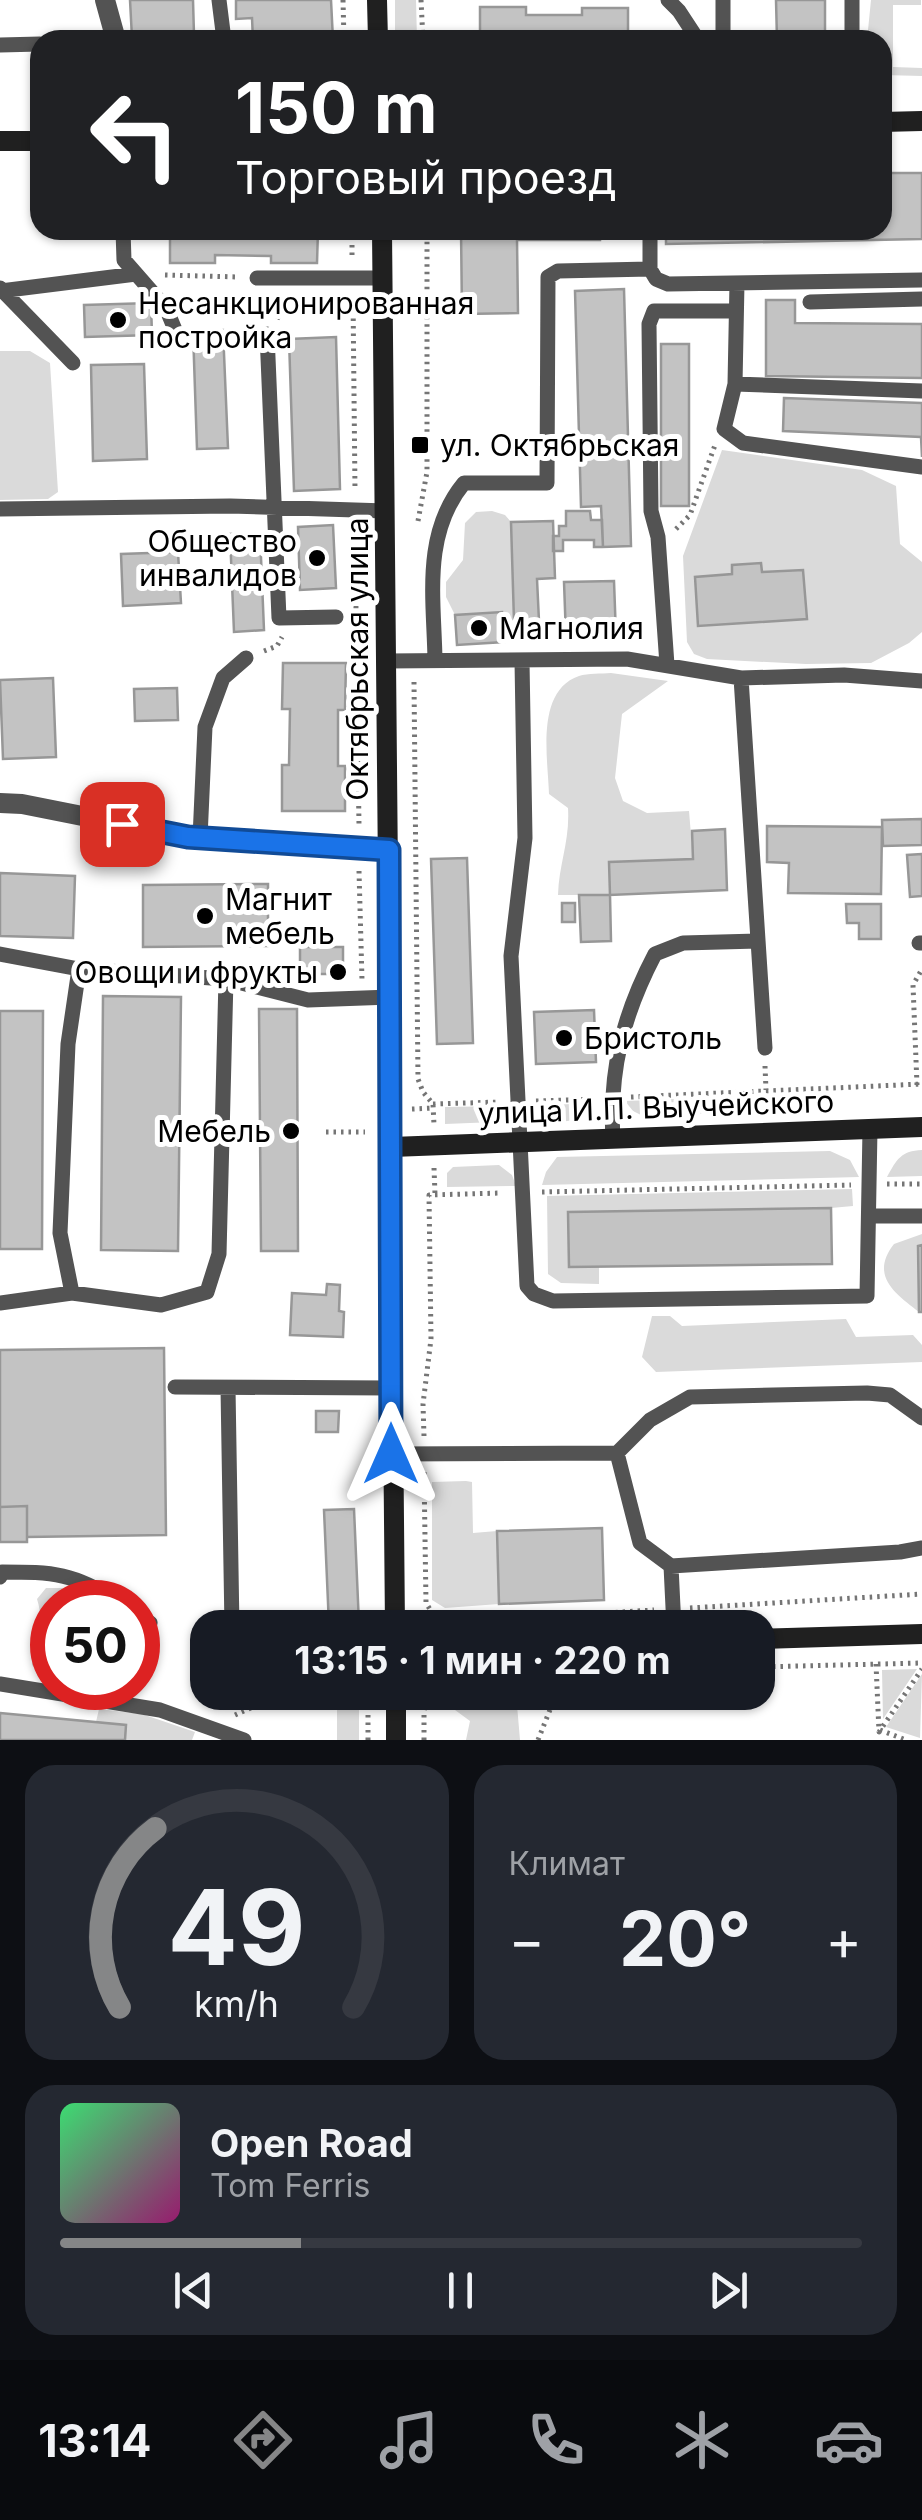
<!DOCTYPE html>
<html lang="ru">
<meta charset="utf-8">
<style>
:root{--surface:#171b24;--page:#242831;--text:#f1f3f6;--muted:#9ea1a6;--line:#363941;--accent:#858687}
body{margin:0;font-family:Inter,sans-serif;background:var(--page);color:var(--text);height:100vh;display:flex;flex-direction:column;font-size:38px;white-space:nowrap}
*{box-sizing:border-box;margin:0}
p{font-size:32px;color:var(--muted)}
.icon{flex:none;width:55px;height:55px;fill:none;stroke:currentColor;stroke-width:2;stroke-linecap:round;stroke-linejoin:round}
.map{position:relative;height:1740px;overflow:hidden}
.drawer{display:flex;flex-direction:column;gap:25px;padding:25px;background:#0d0f14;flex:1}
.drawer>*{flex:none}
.top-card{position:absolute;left:30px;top:30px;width:862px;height:210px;border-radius:30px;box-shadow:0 2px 8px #0004;background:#202124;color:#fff;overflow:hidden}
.speed{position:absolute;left:30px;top:1580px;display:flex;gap:20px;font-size:50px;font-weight:700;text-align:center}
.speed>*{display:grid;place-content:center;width:130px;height:130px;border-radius:50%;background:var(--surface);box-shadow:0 2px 8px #0004;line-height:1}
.speed .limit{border:15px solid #d22;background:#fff;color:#111}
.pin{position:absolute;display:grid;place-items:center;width:85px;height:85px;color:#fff;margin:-42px;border-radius:20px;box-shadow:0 5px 15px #0006}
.me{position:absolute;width:110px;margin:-55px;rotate:0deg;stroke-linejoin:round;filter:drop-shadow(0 0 8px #0008)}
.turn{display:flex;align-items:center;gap:35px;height:210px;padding:0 40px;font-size:45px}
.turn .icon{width:130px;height:130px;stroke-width:2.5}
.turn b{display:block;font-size:70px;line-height:85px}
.big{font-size:75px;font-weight:700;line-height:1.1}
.drawer .tile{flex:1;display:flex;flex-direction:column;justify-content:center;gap:15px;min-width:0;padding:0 35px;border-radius:30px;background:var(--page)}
.drawer .dial{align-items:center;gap:0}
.dial svg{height:260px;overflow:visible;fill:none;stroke:var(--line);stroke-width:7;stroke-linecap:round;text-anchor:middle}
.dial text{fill:var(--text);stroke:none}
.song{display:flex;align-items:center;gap:30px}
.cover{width:120px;height:120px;border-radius:15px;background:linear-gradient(135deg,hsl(140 70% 55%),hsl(320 70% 35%))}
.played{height:10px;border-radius:5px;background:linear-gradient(90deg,var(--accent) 30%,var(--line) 30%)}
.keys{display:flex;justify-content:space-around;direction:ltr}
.heat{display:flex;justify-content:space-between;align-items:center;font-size:55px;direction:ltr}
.drawer .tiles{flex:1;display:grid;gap:25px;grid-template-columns:1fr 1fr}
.tile:last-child{grid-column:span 2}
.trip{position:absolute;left:190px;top:1610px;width:585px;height:100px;border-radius:30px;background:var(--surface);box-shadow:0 2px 8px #0004;font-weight:700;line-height:100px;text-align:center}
.menu{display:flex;height:160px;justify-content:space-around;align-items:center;background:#090b0e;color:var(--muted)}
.menu .icon{width:70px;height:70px}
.menu .selected{color:var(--accent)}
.menu b{font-size:45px;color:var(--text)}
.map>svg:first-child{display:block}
</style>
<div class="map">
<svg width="922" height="1740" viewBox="0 0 922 1740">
<rect width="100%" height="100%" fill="#fff"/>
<!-- green -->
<path fill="#dadada" d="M395,0H416L417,40H395Z
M871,0H921V5H893V67L922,68V76L883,75L882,40H867Z
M0,351H30L50,363L58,492L48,499L0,500Z
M722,450L862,470L896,486L900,544L922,562V632L909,643L871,663L806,664L707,659L694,654L687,642L683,556Z
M492,511L505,515L511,522L514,621L502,612L455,615L446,597V582L463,560L465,523L476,512Z
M611,673L668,681L622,714L615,778L623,801L647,813L689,811L693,859L610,862V895H558C559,863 570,841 568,808L549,794C548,759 535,691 579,676C588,673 601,674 611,673Z
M808,1094L803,1109L643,1116L633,1111L625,1101Z
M595,1103C584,1125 547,1127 528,1113L526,1106Z
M506,1106L501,1118L495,1122L445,1124V1107Z
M922,1150V1176L887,1177C897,1159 901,1151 922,1150Z
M830,1151L850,1160L859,1177L542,1185L546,1172L557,1157Z
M499,1165L512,1175L516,1186L447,1187V1173L453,1167Z
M852,1189L853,1206L831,1208L569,1212V1267H599V1284L561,1283L548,1274L547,1196Z
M922,1234V1245L918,1246L919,1312C896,1294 869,1276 894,1244Z
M652,1316H670L682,1326L846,1319L856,1337L913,1335L922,1345V1362L656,1372L642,1357Z
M466,1481L472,1482L473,1533L497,1531L499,1604L445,1608L432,1600V1482Z
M46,1588H62L83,1602H52V1679L41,1675L32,1665C36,1640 45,1624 37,1599Z
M917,1669L883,1719L882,1670Z
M922,1674L920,1738L886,1727Z
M333,1693H359V1740H337V1710Z
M510,1693L517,1705L520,1740H466L470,1721L455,1710L457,1695Z
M99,1709L142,1714L195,1732L192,1740H125L96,1722Z"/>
<!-- building -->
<path fill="#c3c3c3" stroke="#979797" stroke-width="2.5" d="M130,0H193L194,35L132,38Z
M236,0H331L333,40H253L252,18L236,19Z
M776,0H825V40H777Z
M480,7H526V15H582V8H628V40H480Z
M882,173H922V239L666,244V230H882Z
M170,230H318L317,263H271V256L215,255V263H170Z
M461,230H600V240H517L518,313L462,314Z
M624,289L631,546L603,547L601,506L581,507L575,291Z
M766,300H795V323L922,324V378L766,376Z
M151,303L152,335L85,337L84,305Z
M223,330L228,448L197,449L193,331Z
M336,337L340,489L294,491L289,339Z
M661,344H689V506H661Z
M144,364L147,459L93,461L91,365Z
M784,398L922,403V457L921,437L783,431Z
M566,511H590L591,520H602L603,547H594V540H563V551H553V536H559V526H566Z
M553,521L555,578L537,579L539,621H514L511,522Z
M333,525L336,588L300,590L298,527Z
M260,533L264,630L234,632L230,534Z
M178,552L181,603L123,606L121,554Z
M761,563L762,572L803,570L807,619L698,626L695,577L732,574V565Z
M614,581L616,636L566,637L564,582Z
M502,612L504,642L457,645L455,615Z
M283,663H346L345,710H338V766H345V811H282V765H289L290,709H282Z
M53,678L56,757L3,759L0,680Z
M177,688L178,720L135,721L134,689Z
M922,819V845L883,846L882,820Z
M767,826L882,827L881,894L788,893L789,863L767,862Z
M725,829L727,890L610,895L609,862L693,859L692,831Z
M922,854V896L910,897L907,855Z
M467,858L473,1043L437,1044L431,859Z
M0,873L75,876L73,938L0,936Z
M268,884V946L143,947V885Z
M579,895H610L611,941L581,942Z
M562,903H575V922H562Z
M846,904H881V939H859V923H847Z
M300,947H343V974H300Z
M103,996L181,997L178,1251L101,1250Z
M259,1009H297L298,1251H261Z
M594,1010L596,1062L536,1064L534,1012Z
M0,1011H43L42,1249H0Z
M831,1208L832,1264L569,1267L568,1212Z
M922,1245V1312H919L918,1246Z
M327,1284L340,1285L339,1311L344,1312L343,1337L290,1335L292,1293L326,1295Z
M164,1348L166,1535L27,1537V1506L0,1507V1350Z
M316,1411H339L338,1432H316Z
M27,1506V1542H0V1507Z
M354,1509L359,1624L329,1626L324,1510Z
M602,1528L604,1600L499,1604L497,1531Z
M0,1713L126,1725L125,1740H0Z"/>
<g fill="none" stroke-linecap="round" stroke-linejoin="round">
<!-- path -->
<path stroke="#757575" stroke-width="5" stroke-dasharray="2.5 5" stroke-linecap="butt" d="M343,0L344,40
M421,0L423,40
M352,230V260
M165,275L239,277
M353,296L355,490
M277,319L283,309V296
M418,521L427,472V230
M676,529L690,515L715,445
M355,531L356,610
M356,626L359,825
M264,651L277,646L282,637
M414,682L418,1079L423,1092L433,1104L434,1125
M359,871L362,980
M765,1066L766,1090
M917,1085L913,985L922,969
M631,1097L922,1084
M536,1101L595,1099
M433,1104L500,1102
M412,1109L434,1108
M326,1132H365
M434,1168L435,1194
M887,1184H922
M542,1192L851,1185
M424,1436L423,1404L431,1339L429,1195L501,1193
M424,1472L426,1603L433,1614L443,1623L654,1610
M690,1608L922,1594
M368,1611V1628
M876,1664L879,1732L922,1669
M758,1667L922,1663
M235,1715C267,1700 307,1687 343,1694C354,1696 363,1702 374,1703
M880,1730L906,1740
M368,1740V1692
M424,1740V1712L428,1692
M538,1740L557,1692"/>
<!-- lane -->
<path stroke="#535353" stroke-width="15" d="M219,0L224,40
M668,0L679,11L698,40
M723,40V0
M852,40V0
M0,45L40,44
M123,230L124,260L166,308L178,337
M650,230V269L656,279L668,284L922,280
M257,278H383
M737,283L735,384L724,429L743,443L922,467
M0,288L73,363
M0,291L136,274
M810,302L922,299
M267,334L279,618L336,617
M735,384L922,391
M0,509L230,506L386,511
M435,660C434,599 422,534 464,483H547L548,277L558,271L650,269
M386,661L627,659L741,678L844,675L922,681
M522,661L525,838L511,956L527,1286L534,1294L553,1301L867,1296L870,1129
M667,665L658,537L651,511L649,324L654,311H736
M741,678L765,1048
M200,838L205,727L223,678L246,658
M919,943H922
M0,954L79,969L226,979L308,1000L391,997
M613,1139C609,1070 623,1015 655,954L683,943L758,941
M870,1216H922
M72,1293L60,1233L68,1044L79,969
M0,1303L72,1293L161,1305L207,1292L219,1254L226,979
M175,1387L391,1388
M228,1388L232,1628
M617,1453L640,1543L671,1566
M391,1454L617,1453L650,1420L690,1397L867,1393L890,1395L922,1418
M0,1577L2,1572C53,1572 74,1573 119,1602
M138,1615L150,1623L138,1670
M674,1628L671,1566L900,1552L922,1548
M0,1684L160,1710L244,1740"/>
<!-- street -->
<path stroke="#535353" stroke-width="20" d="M105,0L116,40
M0,803L22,804L188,837L389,850"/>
<!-- secondary -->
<path stroke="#202020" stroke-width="20" d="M377,0L378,40
M882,122L922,121
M0,141H40
M382,230L395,1628
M392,1147L922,1127
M758,1639L922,1634
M396,1692V1740"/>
</g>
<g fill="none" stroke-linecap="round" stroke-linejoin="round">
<!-- route casing -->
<g stroke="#114b97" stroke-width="25">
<path id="route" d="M122,824L188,837L389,850L391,1454"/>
</g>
<!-- route -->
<use href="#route" stroke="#1a73e8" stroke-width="18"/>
</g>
<!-- markers -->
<g fill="#000" stroke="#fff" stroke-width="4">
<circle cx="118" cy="320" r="10"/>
<rect x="410" y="435" width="20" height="20" rx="5"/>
<circle cx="317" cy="558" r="10"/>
<circle cx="479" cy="628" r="10"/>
<circle cx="205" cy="916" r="10"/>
<circle cx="338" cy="972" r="10"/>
<circle cx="564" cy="1038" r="10"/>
<circle cx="291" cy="1131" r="10"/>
</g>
<g text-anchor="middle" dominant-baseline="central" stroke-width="10" stroke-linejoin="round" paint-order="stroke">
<!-- poi labels -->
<g font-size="30" fill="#000" stroke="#fff" text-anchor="start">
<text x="138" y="303">Несанкционированная<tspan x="138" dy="34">постройка</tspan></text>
<text x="440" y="445">ул. Октябрьская</text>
<text x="297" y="541" text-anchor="end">Общество<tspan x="297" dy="34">инвалидов</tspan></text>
<text x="499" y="628">Магнолия</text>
<text x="225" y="899">Магнит<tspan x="225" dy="34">мебель</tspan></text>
<text x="318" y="972" text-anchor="end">Овощи и фрукты</text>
<text x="584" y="1038">Бристоль</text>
<text x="271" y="1131" text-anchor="end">Мебель</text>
</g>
<!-- street labels -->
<g font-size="30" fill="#000" stroke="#fff">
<text transform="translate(357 659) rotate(-90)">Октябрьская улица</text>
<text transform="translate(656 1107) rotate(-2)">улица И.П. Выучейского</text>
</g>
</g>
</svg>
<div class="speed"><div class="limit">50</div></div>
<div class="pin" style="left:122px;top:824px;background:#d93025"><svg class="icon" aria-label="arrive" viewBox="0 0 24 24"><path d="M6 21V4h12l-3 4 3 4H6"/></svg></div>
<svg class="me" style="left:391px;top:1454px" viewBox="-20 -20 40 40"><path d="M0-17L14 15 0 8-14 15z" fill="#1a73e8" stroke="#fff" stroke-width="4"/></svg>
<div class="trip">13:15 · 1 мин · 220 m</div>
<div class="top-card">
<div class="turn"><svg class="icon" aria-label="left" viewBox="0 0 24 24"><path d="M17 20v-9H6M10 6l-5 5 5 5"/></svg><div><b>150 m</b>Торговый проезд</div></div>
</div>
</div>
<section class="drawer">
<div class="tiles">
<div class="tile dial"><svg viewBox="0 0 100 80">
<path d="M14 69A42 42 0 1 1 86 69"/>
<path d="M14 69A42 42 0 0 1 25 14" stroke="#858687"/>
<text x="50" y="56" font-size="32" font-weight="700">49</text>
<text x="50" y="72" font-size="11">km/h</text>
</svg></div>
<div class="tile"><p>Климат</p>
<div class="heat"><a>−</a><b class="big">20°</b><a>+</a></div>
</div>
<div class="tile">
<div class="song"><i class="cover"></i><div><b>Open Road</b><p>Tom Ferris</p></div></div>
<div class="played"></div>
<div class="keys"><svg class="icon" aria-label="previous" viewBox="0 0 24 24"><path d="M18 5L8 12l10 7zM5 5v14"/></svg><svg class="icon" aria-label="pause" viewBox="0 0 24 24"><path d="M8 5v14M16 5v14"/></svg><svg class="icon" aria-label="next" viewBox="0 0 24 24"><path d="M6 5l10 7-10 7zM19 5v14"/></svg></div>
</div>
</div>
</section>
<nav class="menu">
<b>13:14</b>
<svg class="icon selected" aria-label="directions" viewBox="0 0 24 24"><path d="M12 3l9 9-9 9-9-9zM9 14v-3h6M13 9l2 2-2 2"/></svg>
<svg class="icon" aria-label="music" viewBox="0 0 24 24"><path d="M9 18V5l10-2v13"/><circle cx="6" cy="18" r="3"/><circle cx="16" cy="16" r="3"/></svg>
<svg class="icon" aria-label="phone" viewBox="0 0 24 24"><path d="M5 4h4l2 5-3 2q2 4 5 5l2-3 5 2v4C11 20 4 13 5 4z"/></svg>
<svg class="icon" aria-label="climate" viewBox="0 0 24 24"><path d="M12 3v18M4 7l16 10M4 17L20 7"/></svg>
<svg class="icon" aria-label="car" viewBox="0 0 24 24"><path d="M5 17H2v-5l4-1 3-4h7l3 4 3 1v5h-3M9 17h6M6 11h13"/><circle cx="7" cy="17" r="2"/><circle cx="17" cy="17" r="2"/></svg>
</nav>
